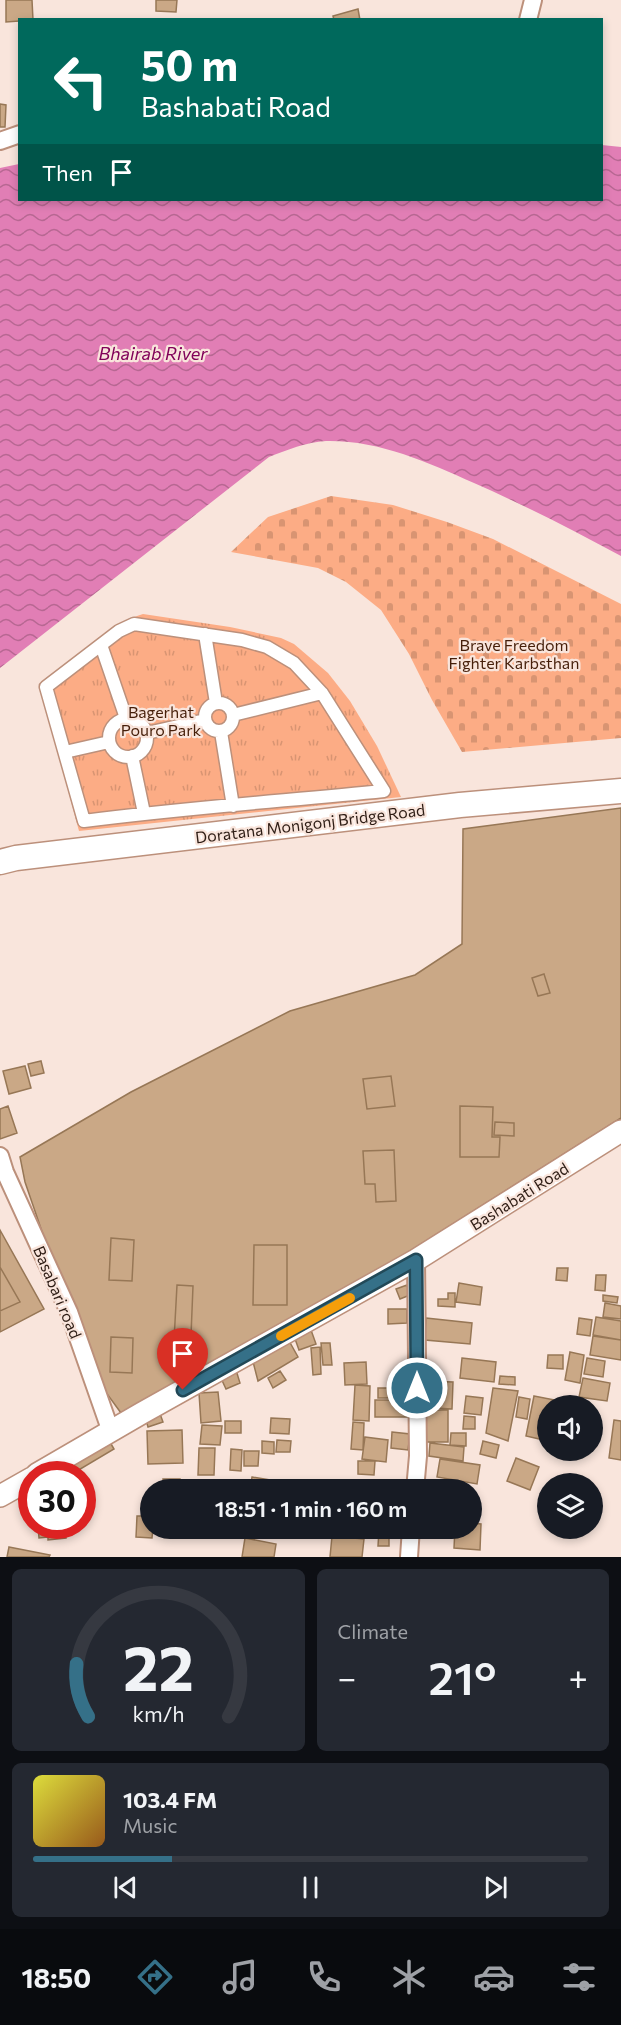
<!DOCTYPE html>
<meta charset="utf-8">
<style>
:root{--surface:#171b24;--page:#242831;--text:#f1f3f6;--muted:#9ea1a6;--line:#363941;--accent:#357088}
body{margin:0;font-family:Commissioner,sans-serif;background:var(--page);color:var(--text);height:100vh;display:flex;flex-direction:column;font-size:22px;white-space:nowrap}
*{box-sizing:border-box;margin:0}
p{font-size:20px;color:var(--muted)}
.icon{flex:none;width:33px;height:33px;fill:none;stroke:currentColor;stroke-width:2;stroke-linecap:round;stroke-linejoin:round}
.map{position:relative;height:1557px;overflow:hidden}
.sheet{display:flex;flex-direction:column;gap:12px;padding:12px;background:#0d0f14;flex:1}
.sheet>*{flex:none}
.guide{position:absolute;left:18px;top:18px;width:585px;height:183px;border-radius:0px;box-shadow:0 3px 9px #0003;background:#00695c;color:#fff;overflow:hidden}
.tools{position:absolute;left:537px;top:1395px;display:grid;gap:12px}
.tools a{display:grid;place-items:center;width:66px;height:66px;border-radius:50%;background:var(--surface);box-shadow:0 3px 9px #0003;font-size:30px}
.speed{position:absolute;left:18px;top:1461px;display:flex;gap:12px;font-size:30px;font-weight:700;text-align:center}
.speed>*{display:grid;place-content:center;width:78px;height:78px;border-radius:50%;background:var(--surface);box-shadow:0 3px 9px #0003;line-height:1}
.speed .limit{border:9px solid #d22;background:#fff;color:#111}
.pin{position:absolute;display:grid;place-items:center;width:51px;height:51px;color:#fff;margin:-62px -26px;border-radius:50% 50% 50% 0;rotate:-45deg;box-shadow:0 0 6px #0007}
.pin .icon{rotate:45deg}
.me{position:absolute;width:66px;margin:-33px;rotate:0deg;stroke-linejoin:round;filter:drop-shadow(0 0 4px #0008)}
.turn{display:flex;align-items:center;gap:21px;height:126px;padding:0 24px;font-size:27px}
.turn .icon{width:78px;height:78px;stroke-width:2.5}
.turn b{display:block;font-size:42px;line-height:51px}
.then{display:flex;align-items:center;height:57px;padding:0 24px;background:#0003;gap:12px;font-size:22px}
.big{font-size:45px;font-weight:600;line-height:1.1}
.sheet .card{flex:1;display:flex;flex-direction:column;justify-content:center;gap:9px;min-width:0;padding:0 21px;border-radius:9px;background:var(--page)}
.sheet .dial{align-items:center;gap:0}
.dial svg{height:156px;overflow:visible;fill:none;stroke:var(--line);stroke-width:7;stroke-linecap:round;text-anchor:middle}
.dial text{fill:var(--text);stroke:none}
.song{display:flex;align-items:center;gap:18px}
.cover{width:72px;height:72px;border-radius:9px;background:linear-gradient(135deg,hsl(60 70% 55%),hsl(30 70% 35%))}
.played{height:6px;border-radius:3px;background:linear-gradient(90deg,var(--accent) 25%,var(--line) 25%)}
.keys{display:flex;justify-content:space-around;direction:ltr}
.heat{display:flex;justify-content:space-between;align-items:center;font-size:33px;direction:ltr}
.sheet .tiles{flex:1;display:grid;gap:12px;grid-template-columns:1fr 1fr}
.card:last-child{grid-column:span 2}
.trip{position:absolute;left:140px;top:1479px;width:342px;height:60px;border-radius:30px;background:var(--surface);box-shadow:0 3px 9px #0003;font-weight:600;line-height:60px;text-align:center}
.tab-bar{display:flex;height:96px;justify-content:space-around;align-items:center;background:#090b0e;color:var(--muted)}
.tab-bar .icon{width:42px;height:42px}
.tab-bar .current{color:var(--accent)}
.tab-bar b{font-size:27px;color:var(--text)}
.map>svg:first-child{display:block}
</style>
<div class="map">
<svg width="621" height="1557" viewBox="0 0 621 1557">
<defs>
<pattern id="cemetery-stones" width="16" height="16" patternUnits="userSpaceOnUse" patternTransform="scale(1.5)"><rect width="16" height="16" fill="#fcac85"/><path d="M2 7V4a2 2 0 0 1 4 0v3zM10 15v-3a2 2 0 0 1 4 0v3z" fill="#d89472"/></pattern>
<pattern id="park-tufts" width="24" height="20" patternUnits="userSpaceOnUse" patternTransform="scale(1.5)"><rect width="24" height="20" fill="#fcac85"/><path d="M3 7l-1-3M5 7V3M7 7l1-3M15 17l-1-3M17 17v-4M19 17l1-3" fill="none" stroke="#d89472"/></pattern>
<pattern id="water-waves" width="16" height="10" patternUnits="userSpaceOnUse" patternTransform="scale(1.5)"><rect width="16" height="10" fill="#e17eb5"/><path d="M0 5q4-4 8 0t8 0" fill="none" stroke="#b76792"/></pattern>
</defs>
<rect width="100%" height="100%" fill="#f9e5dc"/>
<!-- cemetery -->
<path fill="url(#cemetery-stones)" d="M331,496L393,505L447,522L493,539L621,604V738L462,752L432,700L409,654L381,610L346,582L318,568L231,552L268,517Z"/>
<!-- park -->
<path fill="url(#park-tufts)" d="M143,614L230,627L281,638L294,644L328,673L350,701L377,746L401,797L79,831L40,686L98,638L137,616Z"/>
<!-- water -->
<path fill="url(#water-waves)" d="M602,145L621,147V556C573,530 524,505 474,483C427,462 379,440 326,441C306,442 287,450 269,457L0,668V168L19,164L20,200H602Z"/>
<!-- building -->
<path fill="#caa886" stroke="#977756" stroke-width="1.5" d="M6,0H32L33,20L6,22Z
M156,0H177L176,12L156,11Z
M358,9L360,20H334L333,16Z
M0,104L6,105L5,127H0Z
M621,808V1118L375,1273L255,1341L204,1366L157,1394L121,1413L102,1387L84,1329L50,1255L25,1182L20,1157L131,1092L290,1011L415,975L462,944L463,829Z
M544,974L550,993L538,996L532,978Z
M41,1061L44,1073L31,1076L28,1064Z
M25,1066L31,1088L9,1094L3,1071Z
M391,1076L395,1106L367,1109L363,1079Z
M8,1106L17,1133L0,1139V1109Z
M460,1106L493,1107L492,1137H500L499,1157H460Z
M495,1122L514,1123V1136L494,1135Z
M394,1150L396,1201L376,1202L375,1184H365L363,1151Z
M0,1230L44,1309L0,1332Z
M111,1238L134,1240L132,1281L109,1280Z
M254,1245H287V1305H253Z
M0,1267L20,1302L0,1311Z
M557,1268H568L567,1281L556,1280Z
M596,1275H606L605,1291L595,1290Z
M459,1283L482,1287L480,1305L456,1302Z
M177,1285L193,1286L190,1360L173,1359Z
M407,1285L410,1295L400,1299L396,1289Z
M448,1293H455V1307L438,1306V1299H448Z
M603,1295L618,1297L617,1303L603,1301Z
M605,1303L621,1306V1319L603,1317Z
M388,1309H407V1323L388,1324Z
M596,1317L621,1321V1340L593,1335Z
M426,1318L472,1323L470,1344L425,1340Z
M579,1318L592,1320L590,1336L577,1334Z
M311,1330L316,1344L299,1350L294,1336Z
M593,1336L621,1340V1360L590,1355Z
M111,1337L133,1338L132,1373L110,1372Z
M288,1339L298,1357L258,1381L252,1358Z
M321,1343H330L332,1365H323Z
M320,1347L321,1374L313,1375L311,1348Z
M570,1352L584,1355L580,1383L565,1380Z
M548,1355H563V1369L547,1368Z
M462,1358L496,1362L494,1382L460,1378Z
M587,1358L605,1361L603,1377L584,1374Z
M366,1362L367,1384L345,1385L344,1363Z
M400,1369H411V1376H402V1388H394L393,1371H400Z
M236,1370L240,1383L226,1389L220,1376Z
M280,1371L286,1380L273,1388L268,1378Z
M500,1376L515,1377V1385L499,1384Z
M583,1378L610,1383L607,1401L579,1397Z
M426,1381L453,1382L452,1409L435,1408V1391L426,1390Z
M355,1385L370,1386L369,1421L353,1420Z
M378,1388H392V1398H378Z
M493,1388L518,1391L508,1441L486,1433Z
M218,1392L221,1421L201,1423L199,1393Z
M466,1396L483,1398L481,1415L464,1413Z
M534,1396L560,1401L559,1406H548V1441L526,1436Z
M519,1397L530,1399L527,1419L516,1417Z
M375,1400H406L407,1417H375Z
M425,1410H448V1442H425Z
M159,1411L163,1422L148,1427L145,1416Z
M464,1416L475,1417V1429H463Z
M271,1418L290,1419L289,1434L270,1433Z
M614,1420L621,1421V1460L609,1458Z
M225,1421H241V1433H225Z
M353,1422L364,1423L363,1450L351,1449Z
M202,1425L222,1426L220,1445L200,1444Z
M182,1430L183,1463L148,1464L147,1431Z
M392,1432L410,1434L408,1450L391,1448Z
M451,1433H466V1446L450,1445Z
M107,1437L114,1449L72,1474H61L57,1467Z
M365,1437L388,1440L386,1462L362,1459Z
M277,1440L291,1441L290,1452H276Z
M262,1441L274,1442V1454L262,1453Z
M483,1441L499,1445L496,1458L480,1454Z
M430,1443L464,1447L463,1461L429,1456Z
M199,1448H215L214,1475H198Z
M231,1449L242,1450L241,1471L230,1470Z
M244,1451H259L258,1466H244Z
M516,1458L539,1467L530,1490L507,1481Z
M440,1459L480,1465L477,1484L437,1477Z
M358,1461H375L374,1475L358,1474Z
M252,1477L277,1481L275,1490H250Z
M163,1479H180V1490H163Z
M358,1484L385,1486V1490H358Z
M137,1516H150V1528H153L152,1538L136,1537Z
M471,1523L481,1524L480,1550L454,1548L455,1528H471Z
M38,1526H65L66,1538L48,1540V1537L39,1538Z
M180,1528H207V1534L180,1531Z
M379,1530H389V1546H378Z
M332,1536L364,1539L362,1557H330Z
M245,1538L276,1544L274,1557H242Z
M9,1547L50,1555L49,1557H7Z"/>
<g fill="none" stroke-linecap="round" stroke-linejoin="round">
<!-- pedestrian casing -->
<g stroke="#bc907b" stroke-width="15">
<path id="pedestrian" d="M134,624L242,640L267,647L294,663L322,693L384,791C284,801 184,808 84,821L46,687L119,631Z
M205,634L216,703
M101,645L126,718
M205 717a14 14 0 1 1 28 0a14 14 0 1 1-28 0Z
M233,715L322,693
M109 738a19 19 0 1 1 38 0a19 19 0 1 1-38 0Z
M221,732L233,806
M147,733L205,720
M65,752L109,742
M132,756L144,813"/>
</g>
<!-- minor casing -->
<g stroke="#bc907b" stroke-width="20">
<path id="minor" d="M528,20L533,0
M0,141L20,134
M0,1156L5,1172L69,1312L111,1432
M415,1490L418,1456L416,1260
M409,1557L411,1528"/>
</g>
<!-- tertiary casing -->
<g stroke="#bc907b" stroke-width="24">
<path id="tertiary" d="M37,1474L142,1413L416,1260L621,1131
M0,1496L32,1478"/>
</g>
<!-- secondary casing -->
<g stroke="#bc907b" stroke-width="27">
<path id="secondary" d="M0,862L16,858L460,805L621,791"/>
</g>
<!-- pedestrian -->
<use href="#pedestrian" stroke="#fff" stroke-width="12"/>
<!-- minor -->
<use href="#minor" stroke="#fff" stroke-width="16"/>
<!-- tertiary -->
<use href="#tertiary" stroke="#fff" stroke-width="21"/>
<!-- secondary -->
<use href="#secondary" stroke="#fff" stroke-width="24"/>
</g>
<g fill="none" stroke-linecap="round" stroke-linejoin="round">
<!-- route casing -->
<g stroke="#224958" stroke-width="15">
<path id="route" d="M183,1390L416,1260L417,1388"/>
</g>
<!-- route -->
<use href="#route" stroke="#357088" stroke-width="10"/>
<!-- slow -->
<path stroke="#f59e0b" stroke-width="10" d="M281,1336L350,1298"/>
</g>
<g text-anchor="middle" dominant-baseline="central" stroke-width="4.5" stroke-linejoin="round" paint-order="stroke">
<!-- park labels -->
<g font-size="16" fill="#461f0a" stroke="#f9e5dc">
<text x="514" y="644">Brave Freedom<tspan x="514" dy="18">Fighter Karbsthan</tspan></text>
<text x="161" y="711">Bagerhat<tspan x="161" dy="18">Pouro Park</tspan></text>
</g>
<!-- street labels -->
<g font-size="16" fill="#2e1d15" stroke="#f9e5dc">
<text transform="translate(310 823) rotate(-7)">Doratana Monigonj Bridge Road</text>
<text transform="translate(519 1196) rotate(-32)">Bashabati Road</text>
<text transform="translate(58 1292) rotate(67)">Basabari road</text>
</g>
<!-- water labels -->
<g font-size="18" font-style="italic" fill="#810259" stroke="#f9e5dc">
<text x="153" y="353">Bhairab River</text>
</g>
</g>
</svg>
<div class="tools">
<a><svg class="icon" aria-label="sound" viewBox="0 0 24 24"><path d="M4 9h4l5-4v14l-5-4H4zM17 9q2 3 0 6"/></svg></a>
<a><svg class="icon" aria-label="layers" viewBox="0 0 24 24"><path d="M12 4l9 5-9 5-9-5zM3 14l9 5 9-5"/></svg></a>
</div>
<div class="speed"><div class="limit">30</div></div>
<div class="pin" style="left:183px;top:1390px;background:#d93025"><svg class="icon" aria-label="arrive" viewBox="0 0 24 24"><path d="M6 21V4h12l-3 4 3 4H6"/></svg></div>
<svg class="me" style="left:417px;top:1388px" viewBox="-20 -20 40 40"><circle r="17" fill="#357088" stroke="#fff" stroke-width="3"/><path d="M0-11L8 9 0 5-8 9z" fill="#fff"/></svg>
<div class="trip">18:51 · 1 min · 160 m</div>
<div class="guide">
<div class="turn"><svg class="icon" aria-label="left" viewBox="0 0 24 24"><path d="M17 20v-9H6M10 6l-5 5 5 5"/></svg><div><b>50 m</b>Bashabati Road</div></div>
<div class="then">Then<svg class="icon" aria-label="arrive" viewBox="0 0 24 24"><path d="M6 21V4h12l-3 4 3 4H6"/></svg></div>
</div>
</div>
<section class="sheet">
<div class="tiles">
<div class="card dial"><svg viewBox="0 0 100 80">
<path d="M14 69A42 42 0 1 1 86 69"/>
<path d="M14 69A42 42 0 0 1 8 42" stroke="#357088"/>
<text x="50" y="56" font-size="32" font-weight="700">22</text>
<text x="50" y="72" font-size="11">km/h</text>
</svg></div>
<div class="card"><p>Climate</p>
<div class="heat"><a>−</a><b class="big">21°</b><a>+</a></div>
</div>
<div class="card">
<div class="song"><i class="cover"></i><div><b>103.4 FM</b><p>Music</p></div></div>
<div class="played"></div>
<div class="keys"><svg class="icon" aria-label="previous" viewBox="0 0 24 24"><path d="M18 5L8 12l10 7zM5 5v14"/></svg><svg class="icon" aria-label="pause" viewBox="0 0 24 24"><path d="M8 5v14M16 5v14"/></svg><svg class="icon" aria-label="next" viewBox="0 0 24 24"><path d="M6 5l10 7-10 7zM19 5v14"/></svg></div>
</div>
</div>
</section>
<nav class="tab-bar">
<b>18:50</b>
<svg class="icon current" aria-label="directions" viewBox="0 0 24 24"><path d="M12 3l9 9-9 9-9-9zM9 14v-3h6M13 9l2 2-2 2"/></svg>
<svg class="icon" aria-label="music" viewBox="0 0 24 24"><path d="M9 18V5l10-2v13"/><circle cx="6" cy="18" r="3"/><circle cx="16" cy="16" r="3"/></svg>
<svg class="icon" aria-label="phone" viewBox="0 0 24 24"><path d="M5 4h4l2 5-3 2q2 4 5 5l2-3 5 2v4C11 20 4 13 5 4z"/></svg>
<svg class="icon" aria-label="climate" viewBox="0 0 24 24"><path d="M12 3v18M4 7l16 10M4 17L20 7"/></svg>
<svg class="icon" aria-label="car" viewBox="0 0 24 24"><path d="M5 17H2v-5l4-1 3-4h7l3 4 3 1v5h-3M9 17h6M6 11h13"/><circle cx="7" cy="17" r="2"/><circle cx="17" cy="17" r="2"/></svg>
<svg class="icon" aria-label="filters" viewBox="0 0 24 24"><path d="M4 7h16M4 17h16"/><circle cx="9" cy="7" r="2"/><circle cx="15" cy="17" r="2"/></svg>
</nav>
